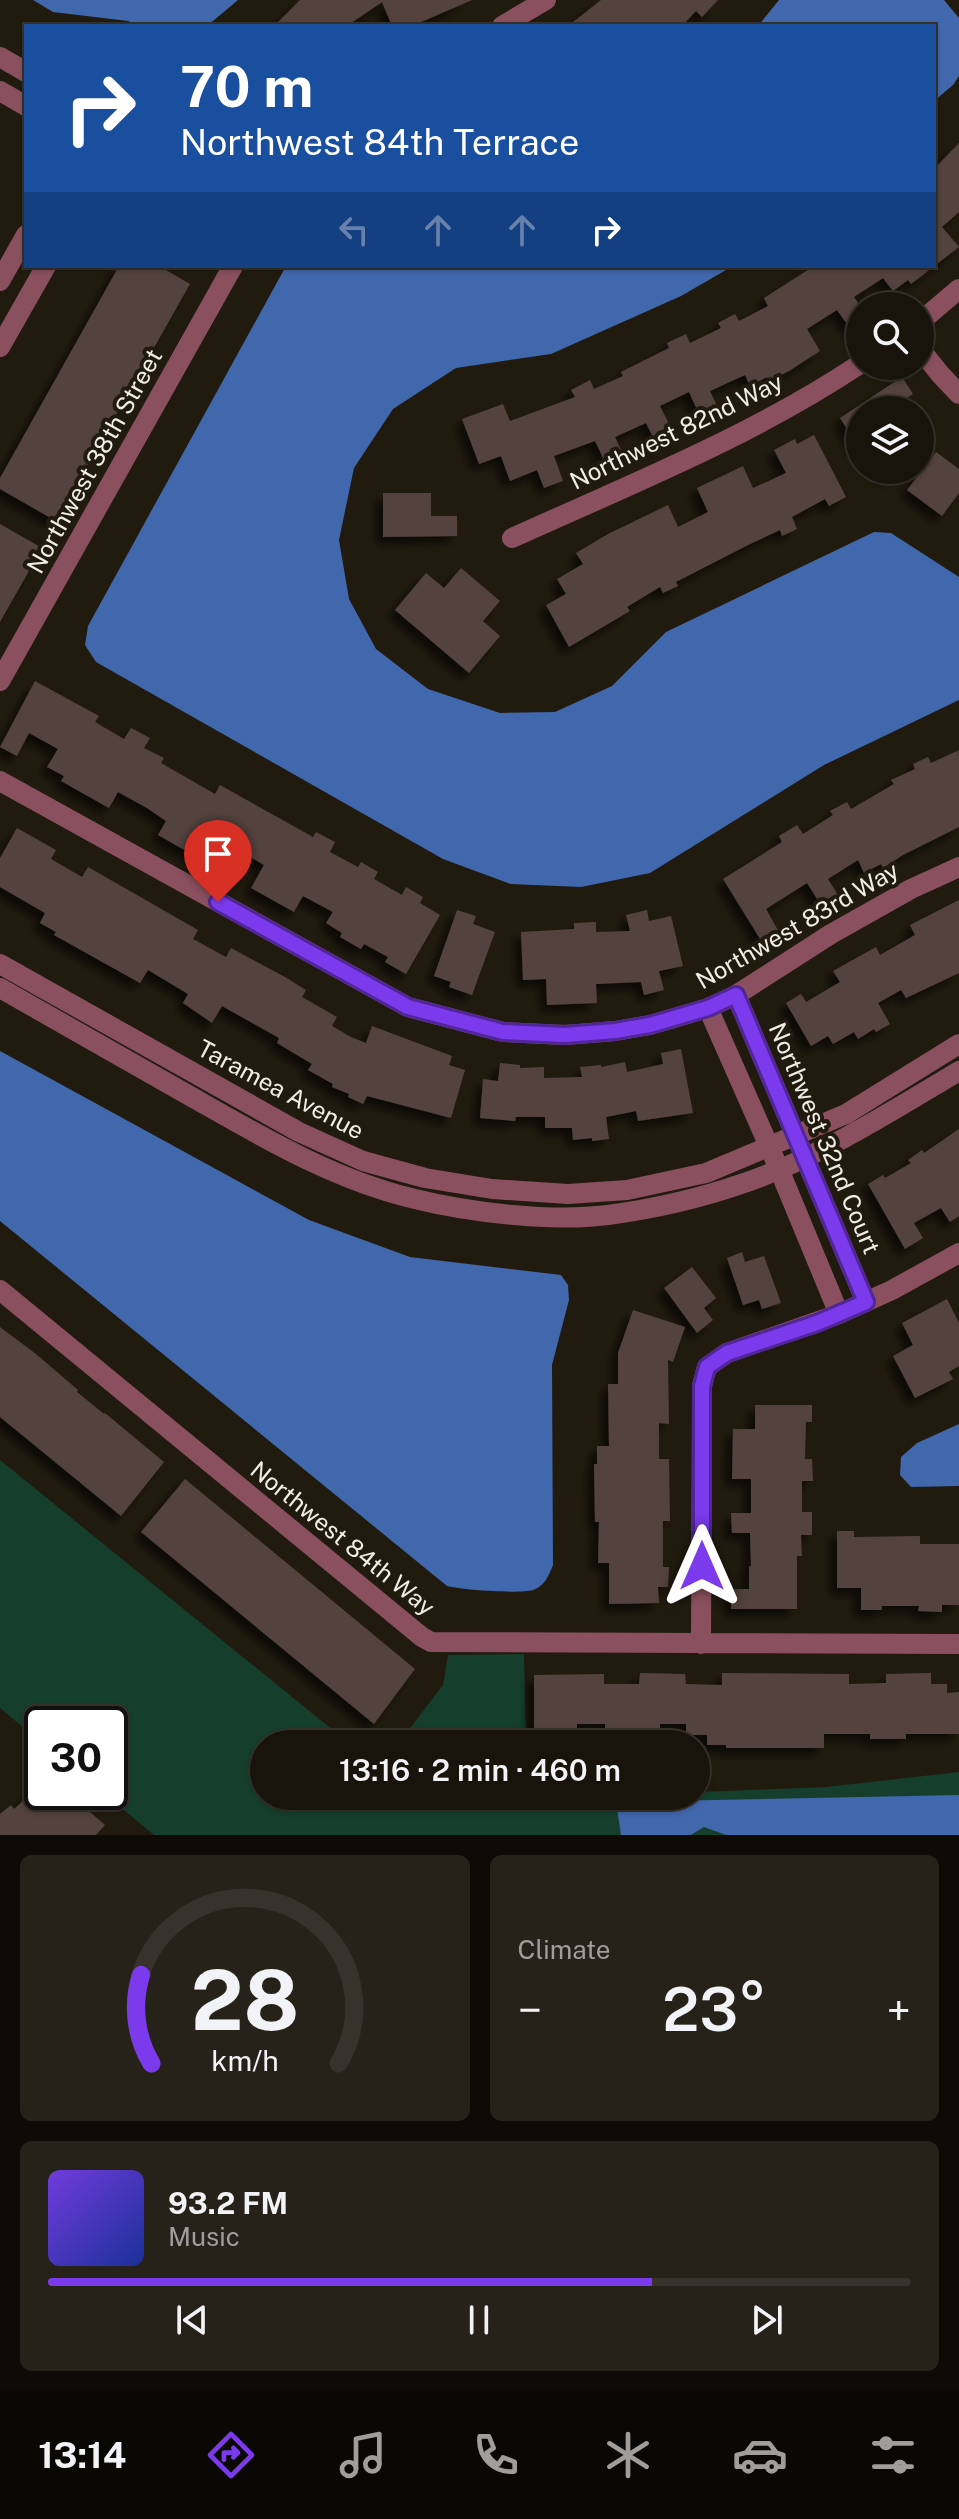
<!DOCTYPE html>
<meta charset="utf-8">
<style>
:root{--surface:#19140b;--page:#262119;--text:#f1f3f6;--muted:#9f9e9d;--line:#37332c;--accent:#7c3aed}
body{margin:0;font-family:"Public Sans",sans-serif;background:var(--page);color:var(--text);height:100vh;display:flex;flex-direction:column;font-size:30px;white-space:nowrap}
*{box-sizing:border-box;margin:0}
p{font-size:26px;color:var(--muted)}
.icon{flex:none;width:44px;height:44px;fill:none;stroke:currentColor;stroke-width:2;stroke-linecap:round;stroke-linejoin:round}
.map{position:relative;height:1835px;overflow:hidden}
.sheet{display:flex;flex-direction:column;gap:20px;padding:20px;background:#0e0b06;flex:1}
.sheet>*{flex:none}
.guide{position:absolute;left:24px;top:24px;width:912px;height:244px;border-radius:0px;box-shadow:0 2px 6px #0004,0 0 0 2px var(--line);background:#1a4fa0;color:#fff;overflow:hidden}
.fabs{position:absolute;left:846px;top:292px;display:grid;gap:16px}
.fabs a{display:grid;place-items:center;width:88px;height:88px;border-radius:50%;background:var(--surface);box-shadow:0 2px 6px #0004,0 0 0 2px var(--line);font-size:40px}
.speed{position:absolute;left:24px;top:1706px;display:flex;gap:16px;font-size:40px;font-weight:700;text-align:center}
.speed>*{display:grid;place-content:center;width:104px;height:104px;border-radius:50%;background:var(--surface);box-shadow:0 2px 6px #0004,0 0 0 2px var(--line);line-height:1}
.speed .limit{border:4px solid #111;border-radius:12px;background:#fff;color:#111}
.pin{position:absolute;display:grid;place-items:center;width:68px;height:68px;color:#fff;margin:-82px -34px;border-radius:50% 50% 50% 0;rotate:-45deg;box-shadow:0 0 8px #0007}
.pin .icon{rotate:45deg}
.me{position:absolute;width:88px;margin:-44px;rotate:0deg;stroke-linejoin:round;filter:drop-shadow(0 0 6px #0008)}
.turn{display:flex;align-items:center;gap:28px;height:168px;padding:0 24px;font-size:36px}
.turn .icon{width:104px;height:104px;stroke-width:2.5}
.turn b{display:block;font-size:56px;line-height:68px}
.lanes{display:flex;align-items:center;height:76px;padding:0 24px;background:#0003;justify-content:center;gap:40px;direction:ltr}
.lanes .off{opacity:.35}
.big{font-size:60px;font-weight:600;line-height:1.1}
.sheet .tile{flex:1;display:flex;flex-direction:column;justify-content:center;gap:12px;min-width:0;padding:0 28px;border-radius:12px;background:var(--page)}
.sheet .dial{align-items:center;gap:0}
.dial svg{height:208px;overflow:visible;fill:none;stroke:var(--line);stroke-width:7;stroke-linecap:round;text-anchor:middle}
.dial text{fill:var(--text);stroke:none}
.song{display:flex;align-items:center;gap:24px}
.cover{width:96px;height:96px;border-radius:12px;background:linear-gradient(135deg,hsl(260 70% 55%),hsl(230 70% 35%))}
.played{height:8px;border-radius:4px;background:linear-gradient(90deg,var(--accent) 70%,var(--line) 70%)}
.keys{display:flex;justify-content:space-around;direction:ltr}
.heat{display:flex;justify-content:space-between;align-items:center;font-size:44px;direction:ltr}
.sheet .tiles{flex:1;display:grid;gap:20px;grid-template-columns:1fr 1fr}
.tile:last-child{grid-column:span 2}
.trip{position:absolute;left:250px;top:1730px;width:460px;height:80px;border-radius:40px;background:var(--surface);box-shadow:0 2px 6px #0004,0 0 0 2px var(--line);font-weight:600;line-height:80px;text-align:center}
.tabs{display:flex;height:128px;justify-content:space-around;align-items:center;background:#0a0804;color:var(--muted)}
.tabs .icon{width:56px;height:56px}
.tabs .on{color:var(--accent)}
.tabs b{font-size:36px;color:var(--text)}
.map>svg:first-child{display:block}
</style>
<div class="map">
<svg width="959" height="1835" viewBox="0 0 959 1835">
<defs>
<filter id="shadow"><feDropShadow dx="-7" dy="7" stdDeviation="4" flood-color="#0009"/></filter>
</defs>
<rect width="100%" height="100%" fill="#211b0f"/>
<!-- green -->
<path fill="#153e2d" d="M0,1460L350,1744H264V1796H696V1792L826,1787L959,1772V1835H154L102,1792H110V1724H42V1743L0,1708Z
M524,1654L526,1744H398L443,1685L448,1655Z"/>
<!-- water -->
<path fill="#4167ac" d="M33,0H238L207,26H139L128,21L53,12Z
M779,0H944L959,18V76L953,85L934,101V26H758Z
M286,266H733L681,296L551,354L456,368L393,409L354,468L339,540L349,599L376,649L428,689L500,713L555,712L612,686L666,632L874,532L891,533L959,577V700L824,765L650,873L581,887L511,884L443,859L96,662L85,645L88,626Z
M0,1051L309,1220L410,1257L561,1275L568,1285L569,1300L552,1365L553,1565C549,1575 545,1586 533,1590C518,1594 463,1590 447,1586L0,1221Z
M959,1424V1486L911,1487L900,1475L901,1457L917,1443Z
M959,1795V1835H726L704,1827L691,1835H621L616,1802Z"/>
<!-- building -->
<path fill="#53433e" filter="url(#shadow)" d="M300,0H472L412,26H392L382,2L347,26H274Z
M601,0H718L702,17L696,11L682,26H568Z
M959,143V212L942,227L959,247L911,284L908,280L893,291L883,278L854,297L860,306V325L852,331L837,310L807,329L820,351L789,371L769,381L767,377L750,386L745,375L710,391L718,408L700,416L689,392L660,406L672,430L654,439L646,423L615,437L623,454L605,462L595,441L554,456L563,481L544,488L537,470L510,481L501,456L479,464L462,419L503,404L510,421L575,397L571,390L590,380L594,389L623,376L621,372L669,348L667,343L686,334L690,343L721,328L718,323L735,314L739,321L768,306L764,298L814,266H934V169Z
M119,266H159L190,284L56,521L0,489V478Z
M902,377L913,394L888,410H860V449L840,418Z
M814,435L846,497L829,506L825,499L792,517L797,529L782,536L780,530L748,545L676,582L678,586L663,593L660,587L627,607L630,611L569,647L546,605L566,594L557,579L583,564L576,553L608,534L668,505L678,527L708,512L697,488L743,466L753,488L786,473L774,450L795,439L797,444Z
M936,452L959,469V493L942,516L907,490Z
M383,493H431V516H457V536L383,537Z
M0,524L42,548L0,622Z
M461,568L500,601L483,621L500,636L469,673L395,610L426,573L444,588Z
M35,681L99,716L95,722L124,739L131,728L150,738L144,748L164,758L161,763L215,794L220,785L313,837L316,832L335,842L330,852L358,867L361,862L378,872L374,879L402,895L406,887L423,897L420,903L440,915L406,974L385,962L388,957L364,944L361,949L340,937L342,933L326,923L333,912L303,896L294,912L251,888L264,865L215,837L202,860L158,835L166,821L147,808L118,792L109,808L61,781L64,776L47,767L58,749L29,733L17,756L0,747Z
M959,750V827L903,855L883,868L881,864L864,873L858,860L828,879L838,895L821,905L807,883L766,909L779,932L762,942L723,879L782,842L779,836L797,825L803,834L833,815L830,811L847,802L851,809L894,784L891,780L915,769L913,764L928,757L931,763Z
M17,828L56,850L51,859L82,877L88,867L198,930L193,939L226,957L231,948L285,977L306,990L302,997L337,1017L332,1026L351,1037L366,1043L372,1026L452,1056L449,1065L465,1070L451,1118L367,1096L363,1104L348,1097L349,1094L332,1087L333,1084L308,1070L312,1064L277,1043L279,1038L222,1006L212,1023L183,1003L188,994L148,970L140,983L54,935L56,932L40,923L45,913L0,887V858Z
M959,900V973L906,998L901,990L878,1003L890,1024L876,1032L874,1029L858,1039L854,1032L833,1044L828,1036L811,1046L786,1003L801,994L806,1002L840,982L833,971L876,947L880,955L915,935L910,925Z
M457,910L476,916L473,924L495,932L472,995L449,987L451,982L434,976Z
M647,910L649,921L671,916L683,966L659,971L664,990L644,995L641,982L596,984L597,1003L547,1005L546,979L523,980L521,932L574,929V923L596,922V932L630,931L626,915Z
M681,1049L693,1113L638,1121L636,1111L606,1117L609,1139L592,1141V1138L573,1140L572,1128H545V1117H516L515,1121L480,1118L483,1079L498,1081L500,1063L520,1065V1068L544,1067V1078L582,1077L580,1067L601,1065V1067L625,1062L627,1072L663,1064L661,1053Z
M959,1129V1216L950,1222L941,1208L914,1223L923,1238L905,1249L868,1184L883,1175L885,1178L911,1163L908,1160L922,1150L924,1153Z
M742,1252L745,1262L764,1256L781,1303L762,1309L759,1300L743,1305L727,1258Z
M692,1267L716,1298L704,1308L713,1320L697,1333L664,1288Z
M947,1299L959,1323V1366L949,1372L953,1379L915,1398L893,1356L913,1345L902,1323Z
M633,1310L685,1327L673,1362L668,1360L669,1424L659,1423V1459H669L670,1521H663V1567H669L668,1587H658L659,1603L609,1604V1563H598L599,1522H595L594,1464H597V1446H609L608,1384H618V1353Z
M0,1327L36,1354L78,1390L77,1392L104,1414L105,1413L164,1462L121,1516L0,1417Z
M755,1405H812V1422H806L805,1459H812L813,1481H802V1512H812V1535H801L802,1556H797V1609H731V1589H749V1566H751L750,1533H732L731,1513H751V1479H732L733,1429H755Z
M185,1479L415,1669L374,1724L141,1532Z
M837,1531H854V1537L920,1536V1544H959V1605H942V1612L918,1611L919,1606H882V1610H861V1588H837Z
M640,1673L685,1674L686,1684L722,1685V1673L849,1674V1684L886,1683V1674L931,1673V1684H947V1693L959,1692V1734H906V1739H870V1734H824V1748H726V1745H707V1735H686V1724H660V1744H625V1734H605V1724H577V1744L534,1742V1675L604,1674V1684H639Z
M33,1792H89L100,1801L90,1812L105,1825L96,1835H0V1814L11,1805L14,1809Z"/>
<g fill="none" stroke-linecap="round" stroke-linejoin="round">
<!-- minor -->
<path stroke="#8a505f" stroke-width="20" d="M502,26L546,0
M0,57L26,72
M0,91L26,106
M0,281L26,235
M920,322L959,289
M0,347L46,266
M920,349L940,374L959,394
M512,538C629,485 752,436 860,364
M0,681L233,266
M0,781L408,1007L503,1032L565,1035L615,1031L650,1025L708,1008L736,995L831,934L911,889L959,867
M0,964L299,1132L363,1161L425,1178L492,1189L568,1194L627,1190L706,1173L846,1114L959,1044
M0,988C63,1024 127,1060 190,1096C262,1137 334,1180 415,1199C472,1213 551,1222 608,1215C653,1209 701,1198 744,1183C820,1157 890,1112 959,1071
M736,995L866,1302
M708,1008L779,1169L839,1314
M0,1290L422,1637L431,1642L959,1644
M701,1644L702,1386L707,1367L727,1353L839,1314L892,1290L959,1253"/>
</g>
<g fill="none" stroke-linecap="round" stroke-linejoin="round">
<!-- route casing -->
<g stroke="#51269a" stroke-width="20">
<path id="route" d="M218,902L408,1007L503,1032L565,1035L615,1031L650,1025L708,1008L736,995L866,1302L817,1323L727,1353L707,1367L702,1386V1566"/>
</g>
<!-- route -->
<use href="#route" stroke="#7c3aed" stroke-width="14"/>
</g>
<g text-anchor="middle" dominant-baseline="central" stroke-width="8" stroke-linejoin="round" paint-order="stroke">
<!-- street labels -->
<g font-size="24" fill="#f2ede6" stroke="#211b0f">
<text transform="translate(676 431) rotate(-26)">Northwest 82nd Way</text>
<text transform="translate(94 461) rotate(-61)">Northwest 38th Street</text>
<text transform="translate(797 925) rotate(-30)">Northwest 83rd Way</text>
<text transform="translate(281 1089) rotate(28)">Taramea Avenue</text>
<text transform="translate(825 1138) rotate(67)">Northwest 32nd Court</text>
<text transform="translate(343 1538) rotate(39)">Northwest 84th Way</text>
</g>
</g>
</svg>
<div class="fabs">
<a><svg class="icon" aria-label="search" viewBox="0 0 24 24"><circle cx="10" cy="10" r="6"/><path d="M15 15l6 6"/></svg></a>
<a><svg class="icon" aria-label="layers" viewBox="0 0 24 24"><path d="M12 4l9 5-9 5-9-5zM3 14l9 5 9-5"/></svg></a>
</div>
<div class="speed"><div class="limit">30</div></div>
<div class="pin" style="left:218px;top:902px;background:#d93025"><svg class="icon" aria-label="arrive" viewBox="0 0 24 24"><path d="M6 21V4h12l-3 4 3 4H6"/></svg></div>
<svg class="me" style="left:702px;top:1566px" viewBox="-20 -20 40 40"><path d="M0-17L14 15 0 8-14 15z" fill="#7c3aed" stroke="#fff" stroke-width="4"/></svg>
<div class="trip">13:16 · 2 min · 460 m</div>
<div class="guide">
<div class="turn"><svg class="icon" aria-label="right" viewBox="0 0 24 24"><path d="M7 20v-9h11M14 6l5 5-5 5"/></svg><div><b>70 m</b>Northwest 84th Terrace</div></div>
<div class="lanes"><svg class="icon off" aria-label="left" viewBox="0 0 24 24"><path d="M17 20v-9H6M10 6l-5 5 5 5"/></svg><svg class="icon off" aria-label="ahead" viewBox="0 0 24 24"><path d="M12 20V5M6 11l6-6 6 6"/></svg><svg class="icon off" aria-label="ahead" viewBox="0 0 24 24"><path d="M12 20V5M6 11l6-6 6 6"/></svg><svg class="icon" aria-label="right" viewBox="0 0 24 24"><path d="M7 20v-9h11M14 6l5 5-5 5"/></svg></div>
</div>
</div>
<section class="sheet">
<div class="tiles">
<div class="tile dial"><svg viewBox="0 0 100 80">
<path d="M14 69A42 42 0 1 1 86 69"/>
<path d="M14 69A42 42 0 0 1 10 35" stroke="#7c3aed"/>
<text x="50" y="56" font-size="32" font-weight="700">28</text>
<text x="50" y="72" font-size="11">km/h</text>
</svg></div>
<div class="tile"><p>Climate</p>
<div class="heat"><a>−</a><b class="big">23°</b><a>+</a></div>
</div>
<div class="tile">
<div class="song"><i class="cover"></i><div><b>93.2 FM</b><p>Music</p></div></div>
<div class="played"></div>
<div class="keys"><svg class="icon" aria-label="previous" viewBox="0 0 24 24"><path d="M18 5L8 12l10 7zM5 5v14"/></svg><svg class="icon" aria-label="pause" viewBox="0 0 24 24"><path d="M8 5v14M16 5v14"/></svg><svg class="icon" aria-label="next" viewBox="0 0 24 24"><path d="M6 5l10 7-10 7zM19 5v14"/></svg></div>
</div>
</div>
</section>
<nav class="tabs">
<b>13:14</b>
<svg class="icon on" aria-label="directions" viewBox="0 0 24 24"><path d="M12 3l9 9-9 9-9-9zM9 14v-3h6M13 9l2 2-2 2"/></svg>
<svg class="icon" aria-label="music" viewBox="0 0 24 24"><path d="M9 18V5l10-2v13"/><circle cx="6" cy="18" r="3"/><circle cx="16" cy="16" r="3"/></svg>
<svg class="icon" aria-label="phone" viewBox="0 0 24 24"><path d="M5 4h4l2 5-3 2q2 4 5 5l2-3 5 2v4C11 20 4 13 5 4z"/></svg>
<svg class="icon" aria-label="climate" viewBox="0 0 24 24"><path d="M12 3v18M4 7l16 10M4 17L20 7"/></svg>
<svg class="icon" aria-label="car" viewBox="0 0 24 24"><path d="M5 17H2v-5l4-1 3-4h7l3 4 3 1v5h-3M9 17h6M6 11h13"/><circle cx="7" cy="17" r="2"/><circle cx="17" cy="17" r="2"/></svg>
<svg class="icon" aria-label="filters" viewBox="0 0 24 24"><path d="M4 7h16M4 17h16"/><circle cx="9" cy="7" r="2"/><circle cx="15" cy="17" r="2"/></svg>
</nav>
